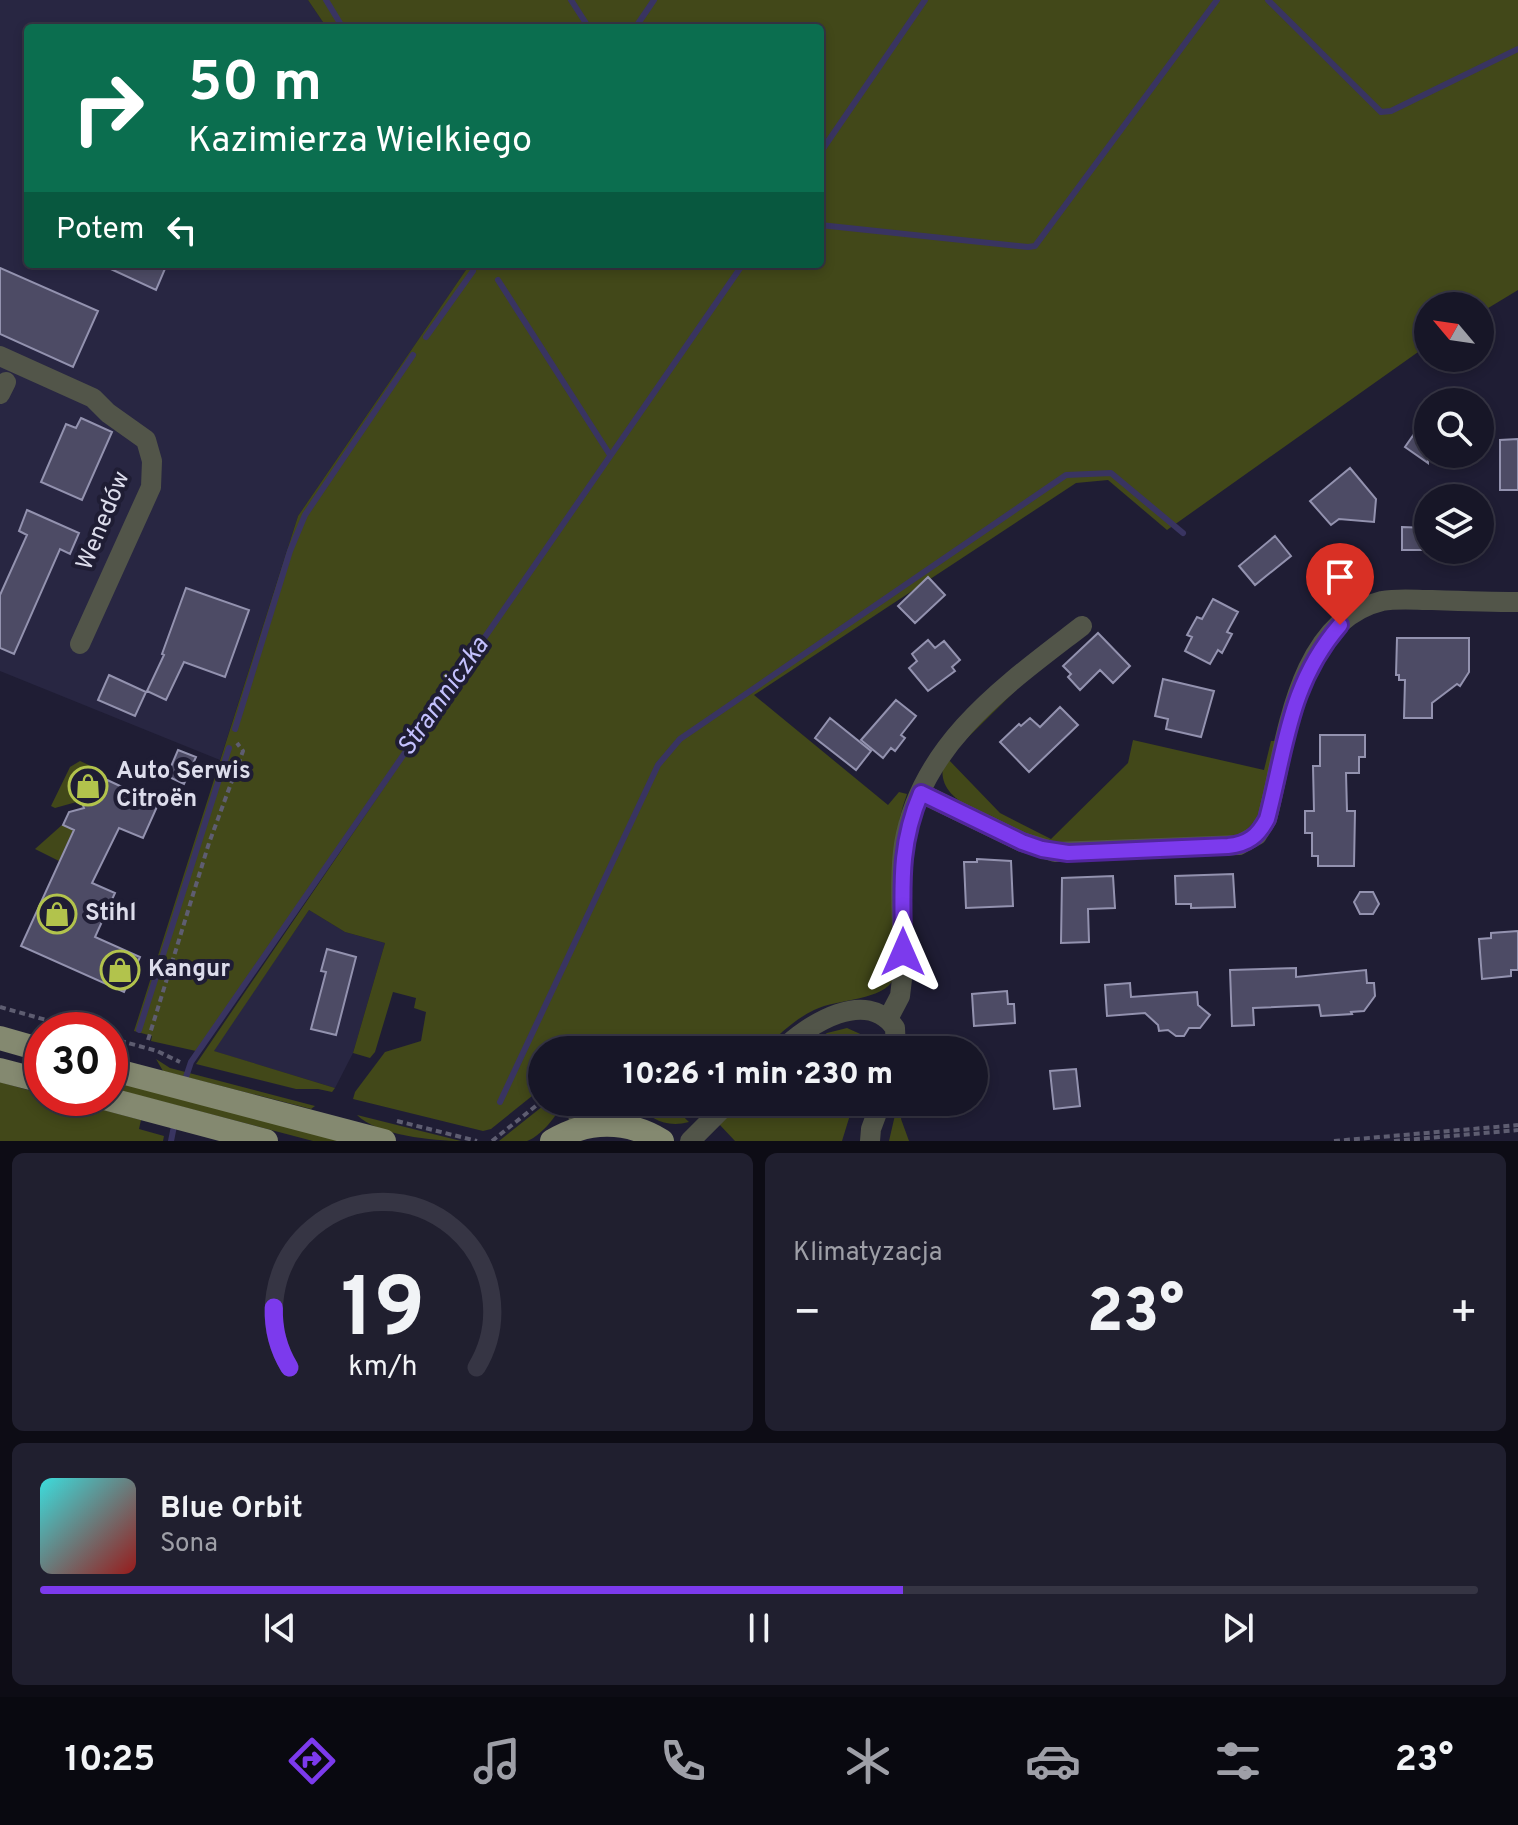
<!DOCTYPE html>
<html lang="pl">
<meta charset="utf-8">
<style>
:root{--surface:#171627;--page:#201f2f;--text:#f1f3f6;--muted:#9e9fa7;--line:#363544;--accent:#7c3aed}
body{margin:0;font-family:Overpass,sans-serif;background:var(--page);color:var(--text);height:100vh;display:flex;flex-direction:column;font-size:30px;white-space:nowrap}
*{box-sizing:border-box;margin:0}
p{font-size:26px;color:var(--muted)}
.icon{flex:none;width:44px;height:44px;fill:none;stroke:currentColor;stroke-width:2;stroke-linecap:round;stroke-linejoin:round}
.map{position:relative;height:1141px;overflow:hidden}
.drawer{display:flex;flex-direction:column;gap:12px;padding:12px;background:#0d0c15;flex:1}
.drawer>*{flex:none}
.guide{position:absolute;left:24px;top:24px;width:800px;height:244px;border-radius:8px;box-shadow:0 4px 12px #0003,0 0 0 2px var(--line);background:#0b6e4f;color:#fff;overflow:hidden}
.needle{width:52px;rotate:299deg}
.controls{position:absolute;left:1414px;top:292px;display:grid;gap:16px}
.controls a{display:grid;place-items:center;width:80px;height:80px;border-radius:50%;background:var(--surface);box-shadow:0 4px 12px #0003,0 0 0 2px var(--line);font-size:40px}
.speed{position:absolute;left:24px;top:1012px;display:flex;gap:16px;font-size:40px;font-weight:700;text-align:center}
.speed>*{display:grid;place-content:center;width:104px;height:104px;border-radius:50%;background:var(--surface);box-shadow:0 4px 12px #0003,0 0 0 2px var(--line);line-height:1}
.speed .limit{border:12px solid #d22;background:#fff;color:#111}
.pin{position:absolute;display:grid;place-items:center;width:68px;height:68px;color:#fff;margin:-82px -34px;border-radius:50% 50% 50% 0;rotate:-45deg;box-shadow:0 0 8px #0007}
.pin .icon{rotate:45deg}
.me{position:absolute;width:88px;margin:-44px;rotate:0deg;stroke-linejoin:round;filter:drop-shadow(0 0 6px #0008)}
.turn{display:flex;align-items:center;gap:28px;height:168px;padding:0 32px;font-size:36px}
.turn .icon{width:104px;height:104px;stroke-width:2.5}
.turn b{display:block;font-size:56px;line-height:68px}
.then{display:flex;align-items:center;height:76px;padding:0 32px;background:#0003;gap:16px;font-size:30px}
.big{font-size:60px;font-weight:800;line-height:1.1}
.drawer .widget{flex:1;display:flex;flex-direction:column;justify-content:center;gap:12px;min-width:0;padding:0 28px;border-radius:12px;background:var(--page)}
.drawer .dial{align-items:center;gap:0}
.dial svg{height:208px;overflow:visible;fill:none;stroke:var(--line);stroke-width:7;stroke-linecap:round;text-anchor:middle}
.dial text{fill:var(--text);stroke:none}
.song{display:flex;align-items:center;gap:24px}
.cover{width:96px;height:96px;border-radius:12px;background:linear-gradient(135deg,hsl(180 70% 55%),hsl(0 70% 35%))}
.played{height:8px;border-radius:4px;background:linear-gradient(90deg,var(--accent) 60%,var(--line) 60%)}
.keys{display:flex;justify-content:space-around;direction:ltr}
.heat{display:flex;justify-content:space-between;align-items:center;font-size:44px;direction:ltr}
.drawer .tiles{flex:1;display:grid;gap:12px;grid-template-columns:1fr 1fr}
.widget:last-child{grid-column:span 2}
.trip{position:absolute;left:528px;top:1036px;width:460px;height:80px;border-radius:40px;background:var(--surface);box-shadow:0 4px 12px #0003,0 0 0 2px var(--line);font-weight:800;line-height:80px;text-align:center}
.menu{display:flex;height:128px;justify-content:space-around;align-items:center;background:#090910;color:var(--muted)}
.menu .icon{width:56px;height:56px}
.menu .selected{color:var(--accent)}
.menu b{font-size:36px;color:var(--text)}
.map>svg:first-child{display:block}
</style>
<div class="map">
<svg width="1518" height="1141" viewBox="0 0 1518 1141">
<rect width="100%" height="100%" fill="#1f1d34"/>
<!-- built -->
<path fill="#282642" d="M0,0H308L327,28H28V264H470L298,516L220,760L0,671Z
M309,910L345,932L385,943L353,1053L335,1088L213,1051Z"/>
<!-- green -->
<path fill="#424819" d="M308,0H1518V290L1480,313V306H1428V345L1167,530L1108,480L1076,483L754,695L888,805L899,792L907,794C886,851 894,919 894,978C884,1001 839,998 814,1010C794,1020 779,1034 764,1050H542V1088L491,1129L483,1131L353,1099L355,1092L385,1052L421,1041L426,1012L414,1008L416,998L393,992L375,1052L370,1058L353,1053L385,943L345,932L309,910L214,1051L335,1088L332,1092L318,1089H296L196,1064L434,714L431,711L196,1051L151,1041L152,1036L134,1031L298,516L470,264H820V28H327Z
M1010,689L1014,692L947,758L1000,813L1051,839L1128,763L1133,740L1264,770L1271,741H1277C1270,772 1267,830 1231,838C1192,840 1153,842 1114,843C1090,844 1064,848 1040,841C1017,834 995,820 973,809C948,796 934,780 948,751Z
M80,761L102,771L99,776L87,770L77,793L80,801L55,808L51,806L70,767Z
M62,825L73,830L59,861L35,849Z
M847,1028L867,1037L875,1050H801L827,1033Z
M156,1059L170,1068L315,1106L311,1109L163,1071Z
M110,1080L340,1141H313L110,1088Z
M0,1082L42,1094V1098H59L141,1120L139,1129L164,1136L163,1141H0Z
M548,1102H563C558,1115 540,1137 527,1141C519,1141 507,1141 499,1141Z
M636,1102H668L689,1122C667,1128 650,1120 636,1102Z
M743,1102H854L842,1141H735L719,1124Z
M898,1102H907L901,1119L909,1141H889Z
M357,1115L461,1141C434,1141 376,1135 357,1115Z"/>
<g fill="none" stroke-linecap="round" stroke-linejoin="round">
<!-- stream -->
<path stroke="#393461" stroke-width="6" d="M326,0L343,28
M571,0L589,28
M1268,0L1381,112L1391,111L1518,49
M635,28L654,0
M820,153L925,0
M820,225L1028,247L1035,246L1217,0
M498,280L610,455
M426,337L473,271
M235,729L290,551L305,515L413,355
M139,1030L229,748
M184,1083L191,1062L743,264
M500,1102L658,765L680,739L1066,475L1111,473L1183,533
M171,1141L175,1121"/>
</g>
<!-- building -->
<path fill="#4d4b65" stroke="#9392af" stroke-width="2" d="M100,264H167L156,290Z
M0,268L98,311L73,367L0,334Z
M1428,414V463L1405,447Z
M81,418L112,432L82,500L41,482L66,424L76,428Z
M1518,439V490H1500V440Z
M1350,468L1376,499L1374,522L1339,519L1331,525L1310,501Z
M27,510L79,533L70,554L60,549L14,654L0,648V595L27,535L19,531Z
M1402,527L1428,528V550H1402Z
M1275,536L1291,556L1255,585L1239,566Z
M928,577L945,595L915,623L898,606Z
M186,588L249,610L225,677L184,662L166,700L147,691L164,655L162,654Z
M1213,599L1238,612L1227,632L1232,634L1222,653L1218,650L1210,664L1185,651L1192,637L1187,635L1197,617L1202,619Z
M1098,633L1130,666L1113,683L1100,670L1080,690L1068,677L1071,674L1063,666Z
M1397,638H1469V672L1460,686L1457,684L1432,703V718H1404L1405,680H1399V675H1396Z
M928,640L935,648L944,641L960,660L952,667L955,671L928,691L909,668L917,661L912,654Z
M109,675L146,692L135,716L98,700Z
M1163,679L1214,691L1201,737L1166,729L1168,719L1155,716Z
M896,700L916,716L901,735L905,738L895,751L891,748L883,758L861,740Z
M1060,707L1078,725L1029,772L1000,742L1019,724L1021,726L1030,718L1040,727Z
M830,718L871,751L856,770L815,738Z
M1320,735H1365V757H1359V773H1346L1347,811H1355L1354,866H1318V856H1312V833H1305V811H1314L1313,766H1320Z
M178,750L196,757L184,784L167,776Z
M88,771L135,793L136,790L160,800L143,838L119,828L92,883L115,893L95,937L140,957L124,992L21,946L74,830L63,825L69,812L84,808L78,793Z
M977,859L1011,861L1013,906L966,908L964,862H977Z
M1233,874L1235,907L1191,908V904H1176L1175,876Z
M1113,876L1115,908L1088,909L1089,942L1061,943L1062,878Z
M1360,892H1373L1379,904L1373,914H1360L1354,902Z
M1518,931V970H1511V976L1482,979L1479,939L1491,938V933Z
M327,949L356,957L336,1035L311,1029L326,972L321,971Z
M1296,968V977L1366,970L1367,983H1374L1375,996L1364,1011L1351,1012L1352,1014L1321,1016L1319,1005L1253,1008L1254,1025L1232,1026L1230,970Z
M1130,983L1131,997L1197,992L1198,1005L1210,1015L1200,1028H1189L1184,1036H1176L1168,1030L1159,1031L1158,1025L1145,1013L1107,1016L1105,985Z
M1007,991L1008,1004H1014L1015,1023L974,1026L972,994Z
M1076,1069L1080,1106L1054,1109L1050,1071Z"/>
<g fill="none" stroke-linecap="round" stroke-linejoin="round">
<!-- path -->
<path stroke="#5e5d71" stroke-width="4" stroke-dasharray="6 4" stroke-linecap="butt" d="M0,1007L82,1030
M49,1026L61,1030
M110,1038L157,1051L180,1062
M148,1040L209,843L243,751L237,743
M675,1102L688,1115
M397,1121L477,1141
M492,1141L542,1101
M1334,1141L1518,1125
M1394,1141L1518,1130"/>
<!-- minor -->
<path stroke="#525549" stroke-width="20" d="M0,356L93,398L108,413L146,440L152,461L151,487L80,644
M0,394L6,382
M921,793L1022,842L1055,852L1239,845L1257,835L1267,819C1286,748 1294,622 1382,601C1398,598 1416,600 1432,600C1460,601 1489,602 1518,602
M888,1019L900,996L902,979C904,937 898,883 904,844C921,743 1007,684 1082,626
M782,1050C808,1024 867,987 895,1028L896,1050
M578,1102L579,1128
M619,1102L623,1125
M690,1141L729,1102
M870,1141L871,1129L881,1102"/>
<!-- major -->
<path stroke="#848970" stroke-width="24" d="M0,1038L42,1050
M110,1069L384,1141
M0,1070L42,1081
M104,1098L266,1141
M552,1141C587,1120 626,1119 662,1141"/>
</g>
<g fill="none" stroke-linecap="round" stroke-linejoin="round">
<!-- route casing -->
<g stroke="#51269a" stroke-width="20">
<path id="route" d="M903,952C903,893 897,849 921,793L1022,842L1042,849L1068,853L1228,846C1248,844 1258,836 1267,819C1286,747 1289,684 1340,625"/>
</g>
<!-- route -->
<use href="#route" stroke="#7c3aed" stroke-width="14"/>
</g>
<!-- icons -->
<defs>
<g id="shop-ring" transform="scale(2)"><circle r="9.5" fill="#1f1d34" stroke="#b2c34c" stroke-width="1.5"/><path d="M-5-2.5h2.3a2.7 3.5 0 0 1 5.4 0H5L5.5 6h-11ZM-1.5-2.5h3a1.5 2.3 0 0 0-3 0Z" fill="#b2c34c"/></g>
</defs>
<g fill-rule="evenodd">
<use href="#shop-ring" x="88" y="786"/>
<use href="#shop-ring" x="57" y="914"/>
<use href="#shop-ring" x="120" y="970"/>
</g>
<g text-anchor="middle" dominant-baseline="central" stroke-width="8" stroke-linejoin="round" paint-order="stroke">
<!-- street labels -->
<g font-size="24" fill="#dcdceb" stroke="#1f1d34">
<text transform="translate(104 521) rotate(-68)">Wenedów</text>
</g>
<!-- poi labels -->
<g font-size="24" font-weight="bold" fill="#dcdceb" stroke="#1f1d34" text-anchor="start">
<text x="116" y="772">Auto Serwis<tspan x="116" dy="28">Citroën</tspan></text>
<text x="85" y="914">Stihl</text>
<text x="148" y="970">Kangur</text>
</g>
<!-- water labels -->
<g font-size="26" font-style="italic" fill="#c4c1fe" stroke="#1f1d34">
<text transform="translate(444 697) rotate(-55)">Stramniczka</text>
</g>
</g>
</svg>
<div class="controls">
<a><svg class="needle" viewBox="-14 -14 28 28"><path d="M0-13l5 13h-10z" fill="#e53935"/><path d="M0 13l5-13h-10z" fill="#9e9fa7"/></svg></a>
<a><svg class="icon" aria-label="search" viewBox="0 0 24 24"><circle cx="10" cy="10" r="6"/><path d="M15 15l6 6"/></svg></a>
<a><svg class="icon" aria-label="layers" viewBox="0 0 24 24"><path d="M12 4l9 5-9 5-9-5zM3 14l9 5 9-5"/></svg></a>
</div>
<div class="speed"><div class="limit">30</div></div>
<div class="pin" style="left:1340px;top:625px;background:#d93025"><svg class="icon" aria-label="arrive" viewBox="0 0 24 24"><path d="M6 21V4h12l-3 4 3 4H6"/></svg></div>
<svg class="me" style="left:903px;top:952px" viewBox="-20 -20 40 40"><path d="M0-17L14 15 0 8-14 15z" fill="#7c3aed" stroke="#fff" stroke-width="4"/></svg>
<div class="trip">10:26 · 1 min · 230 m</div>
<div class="guide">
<div class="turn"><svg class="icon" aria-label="right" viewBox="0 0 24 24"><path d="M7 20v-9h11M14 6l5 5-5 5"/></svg><div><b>50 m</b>Kazimierza Wielkiego</div></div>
<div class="then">Potem<svg class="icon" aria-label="left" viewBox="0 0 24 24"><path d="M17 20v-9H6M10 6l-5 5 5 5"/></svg></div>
</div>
</div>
<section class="drawer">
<div class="tiles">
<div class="widget dial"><svg viewBox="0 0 100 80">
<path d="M14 69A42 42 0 1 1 86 69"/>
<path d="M14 69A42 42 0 0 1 8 46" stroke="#7c3aed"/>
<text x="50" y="56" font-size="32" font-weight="700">19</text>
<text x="50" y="72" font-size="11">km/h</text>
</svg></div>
<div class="widget"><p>Klimatyzacja</p>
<div class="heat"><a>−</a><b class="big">23°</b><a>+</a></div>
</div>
<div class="widget">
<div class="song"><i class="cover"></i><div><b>Blue Orbit</b><p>Sona</p></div></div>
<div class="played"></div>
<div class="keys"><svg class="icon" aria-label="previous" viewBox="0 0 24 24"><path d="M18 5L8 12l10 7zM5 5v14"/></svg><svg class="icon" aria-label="pause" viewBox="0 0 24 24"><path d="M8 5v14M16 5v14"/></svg><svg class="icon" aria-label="next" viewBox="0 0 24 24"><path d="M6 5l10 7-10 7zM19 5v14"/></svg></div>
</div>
</div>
</section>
<nav class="menu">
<b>10:25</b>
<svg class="icon selected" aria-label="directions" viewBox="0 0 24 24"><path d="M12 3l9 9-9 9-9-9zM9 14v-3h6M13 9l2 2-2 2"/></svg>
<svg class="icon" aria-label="music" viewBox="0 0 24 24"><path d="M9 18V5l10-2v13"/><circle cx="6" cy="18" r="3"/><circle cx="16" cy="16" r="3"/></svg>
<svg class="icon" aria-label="phone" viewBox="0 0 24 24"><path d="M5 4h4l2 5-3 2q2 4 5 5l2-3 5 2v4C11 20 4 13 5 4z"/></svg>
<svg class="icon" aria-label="climate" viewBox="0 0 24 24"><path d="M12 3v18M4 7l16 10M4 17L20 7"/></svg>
<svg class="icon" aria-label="car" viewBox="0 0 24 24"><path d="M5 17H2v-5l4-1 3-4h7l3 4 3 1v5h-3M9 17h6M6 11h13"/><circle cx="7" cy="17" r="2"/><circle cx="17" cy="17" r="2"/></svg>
<svg class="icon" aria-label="filters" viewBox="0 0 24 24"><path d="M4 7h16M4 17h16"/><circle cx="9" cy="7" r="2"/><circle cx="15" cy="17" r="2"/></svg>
<b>23°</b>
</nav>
